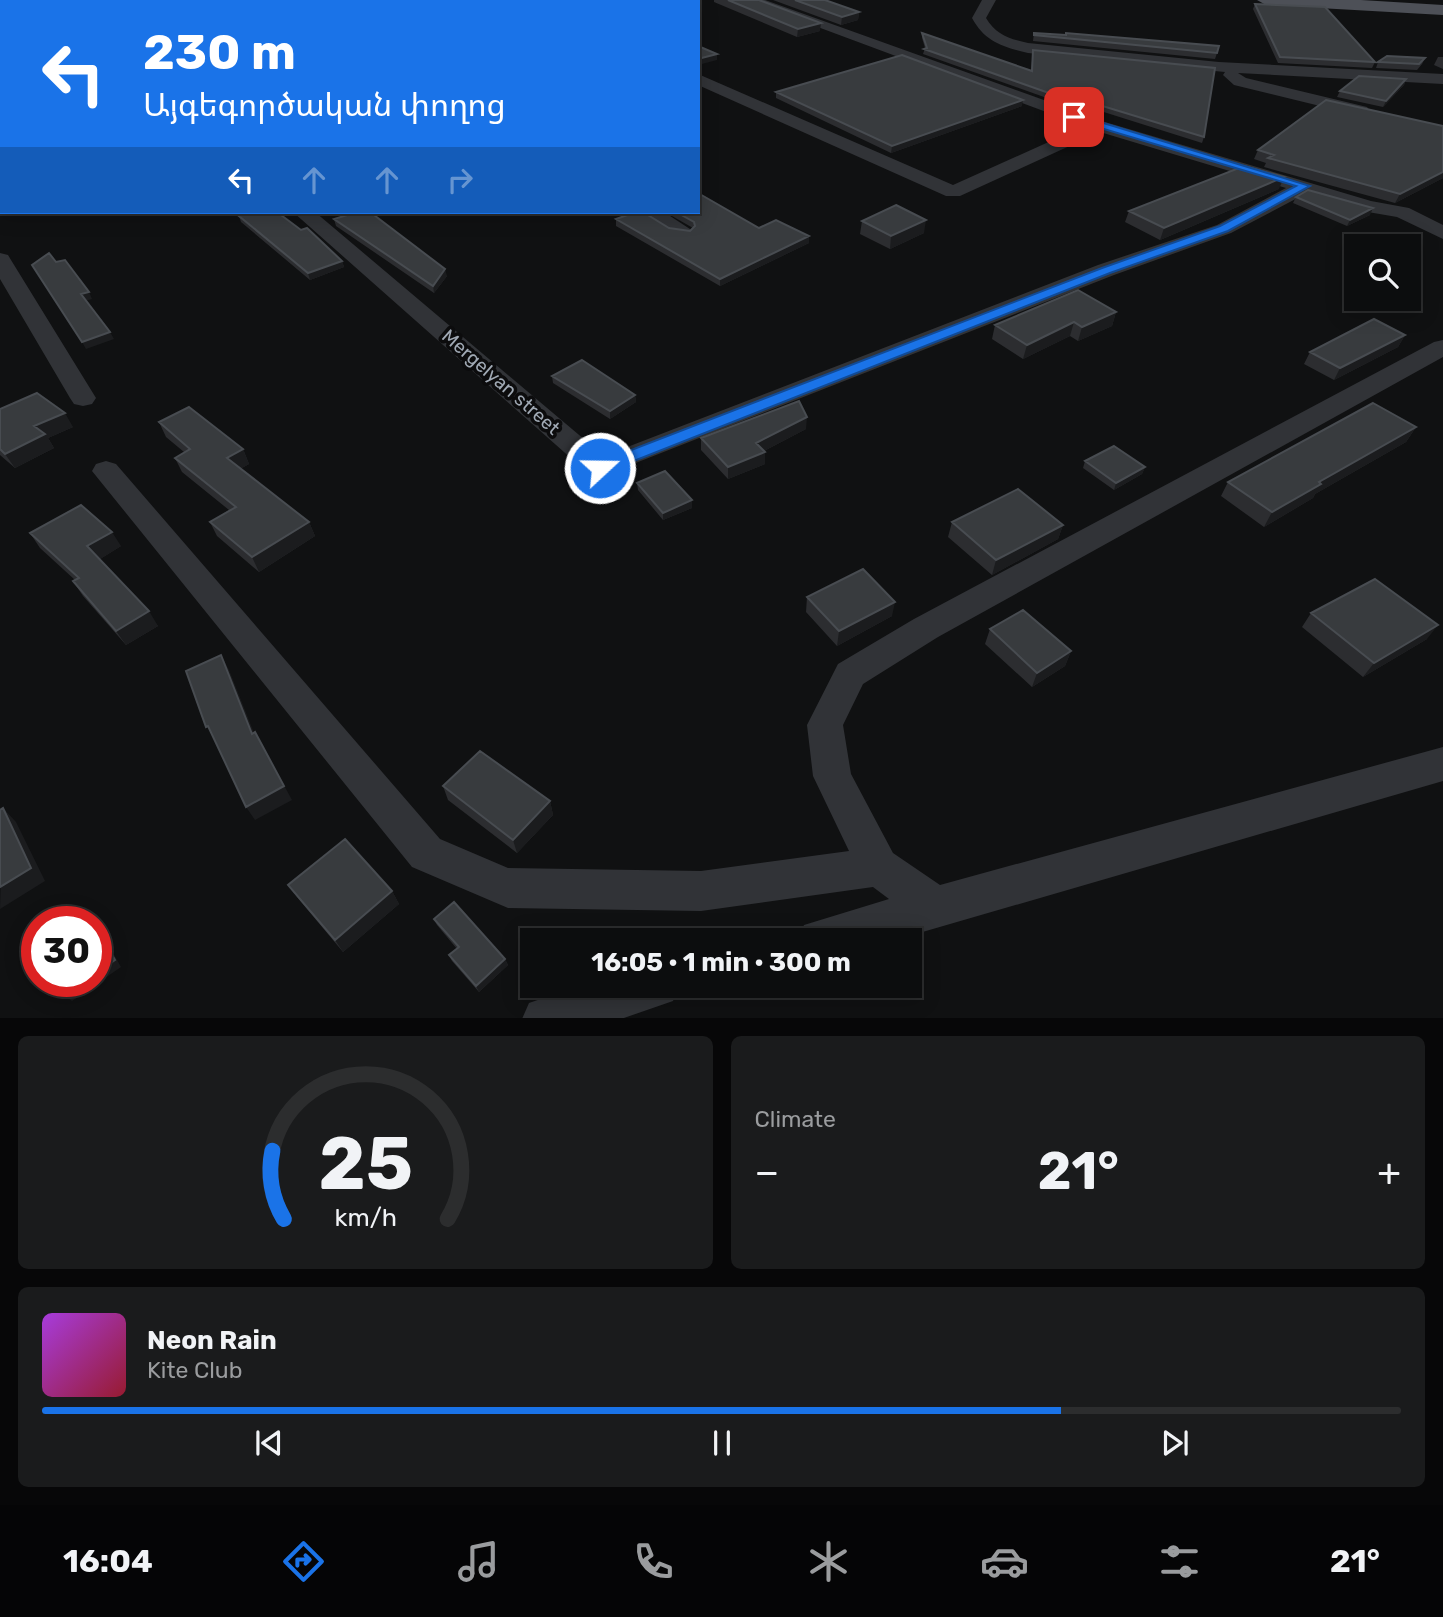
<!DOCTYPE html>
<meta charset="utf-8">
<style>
:root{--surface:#0c0d0e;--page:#1a1b1c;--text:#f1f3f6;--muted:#9a9c9e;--line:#2c2d2e;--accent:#1a73e8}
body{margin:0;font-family:Rubik,"Noto Sans Armenian",sans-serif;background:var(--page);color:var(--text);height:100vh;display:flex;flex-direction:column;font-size:26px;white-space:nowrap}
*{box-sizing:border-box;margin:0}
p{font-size:23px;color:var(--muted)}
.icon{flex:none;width:38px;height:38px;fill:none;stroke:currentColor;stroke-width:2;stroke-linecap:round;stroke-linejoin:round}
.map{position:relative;height:1018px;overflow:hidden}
.drawer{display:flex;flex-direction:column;gap:18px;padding:18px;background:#070708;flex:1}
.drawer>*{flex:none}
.top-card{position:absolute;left:0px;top:0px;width:700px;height:214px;box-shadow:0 4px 18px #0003,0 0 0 2px var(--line);background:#1a73e8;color:#fff;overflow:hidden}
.tools{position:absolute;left:1344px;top:234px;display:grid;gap:14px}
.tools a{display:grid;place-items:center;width:77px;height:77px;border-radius:0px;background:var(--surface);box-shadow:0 4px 18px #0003,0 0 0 2px var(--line);font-size:35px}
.speed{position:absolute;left:21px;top:906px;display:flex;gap:14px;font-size:35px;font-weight:700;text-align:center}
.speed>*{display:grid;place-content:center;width:91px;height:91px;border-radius:50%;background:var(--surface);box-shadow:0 4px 18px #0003,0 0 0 2px var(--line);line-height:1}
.speed .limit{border:10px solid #d22;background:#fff;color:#111}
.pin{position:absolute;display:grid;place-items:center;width:60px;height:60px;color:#fff;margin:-30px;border-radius:14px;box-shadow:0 4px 10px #0006}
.me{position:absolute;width:77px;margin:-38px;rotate:69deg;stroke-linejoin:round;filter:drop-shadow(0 0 5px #0008)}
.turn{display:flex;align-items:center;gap:24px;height:147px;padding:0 28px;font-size:32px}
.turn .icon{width:91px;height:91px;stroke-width:2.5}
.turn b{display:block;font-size:49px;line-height:60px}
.lanes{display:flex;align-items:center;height:66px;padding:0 28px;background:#0003;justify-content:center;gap:35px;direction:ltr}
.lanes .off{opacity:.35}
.big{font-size:52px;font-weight:700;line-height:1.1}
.drawer .card{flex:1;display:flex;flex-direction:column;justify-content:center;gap:10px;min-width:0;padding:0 24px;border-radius:10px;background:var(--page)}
.drawer .dial{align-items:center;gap:0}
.dial svg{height:182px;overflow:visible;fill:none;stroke:var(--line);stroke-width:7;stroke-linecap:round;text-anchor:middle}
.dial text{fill:var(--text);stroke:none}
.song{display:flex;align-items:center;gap:21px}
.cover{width:84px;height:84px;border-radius:10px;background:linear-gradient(135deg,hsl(280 70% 55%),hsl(350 70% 35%))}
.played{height:7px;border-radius:4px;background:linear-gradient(90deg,var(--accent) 75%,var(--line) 75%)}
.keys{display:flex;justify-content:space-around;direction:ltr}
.heat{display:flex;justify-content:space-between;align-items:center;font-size:38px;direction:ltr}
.drawer .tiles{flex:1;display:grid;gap:18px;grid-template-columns:1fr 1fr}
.card:last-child{grid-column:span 2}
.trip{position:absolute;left:520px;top:928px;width:402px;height:70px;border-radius:0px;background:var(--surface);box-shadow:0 4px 18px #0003,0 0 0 2px var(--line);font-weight:700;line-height:70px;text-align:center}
.menu{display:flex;height:112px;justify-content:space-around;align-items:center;background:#050506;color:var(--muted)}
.menu .icon{width:49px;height:49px}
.menu .active{color:var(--accent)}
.menu b{font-size:32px;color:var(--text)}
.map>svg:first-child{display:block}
</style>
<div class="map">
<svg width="1443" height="1019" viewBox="0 0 1443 1019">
<rect width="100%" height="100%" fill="#101112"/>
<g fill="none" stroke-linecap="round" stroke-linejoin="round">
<!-- street -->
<path fill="#313337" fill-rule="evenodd" d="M71,0H85L86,2H72Z
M517,0H533L535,2H518Z
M576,0H595L574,2Z
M745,0H765L1105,122L1371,201L1409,208L1443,225V239L1397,217L1362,211L1305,194L1231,233L1114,275L600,477L590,475L293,212H315L604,456L1098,265L1217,225L1286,188L1100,132L960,196H946L698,85V74L953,185L1084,126Z
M982,0H996L986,18C996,35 1010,39 1028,43L1219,62L1443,74V84L1238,73L1246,78L1367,107L1370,111L1367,115L1361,116L1234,85L1223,75L1225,72L1028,53C1003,47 985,42 972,18Z
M640,212H664L693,231L690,235C675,239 649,224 640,212Z
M0,253L8,255L11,260L96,398L92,404L83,406L74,404L70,398L0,279Z
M1443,340V357L938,637L863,684L843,725L851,774L893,853L940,885L1443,747V781L895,940H797L804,925L889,899L873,887L701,911L508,908L412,867L92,471L96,464L106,461L116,464L440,839L508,868L701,871L849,851L813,776L807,725L838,664L914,619L1434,342Z
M581,985H679L673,1001L621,1019H522L529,1003Z"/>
<!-- primary -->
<path fill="#4d5057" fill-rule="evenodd" d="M1257,0H1361L1443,5V15L1266,5Z"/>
</g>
<!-- wall -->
<path fill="#2c2d30" d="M714,0H759L820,31L797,37L714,2Z
M773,0H825L859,12L858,20L841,25Z
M1255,4L1375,62L1372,68L1278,63L1253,9Z
M922,33L1031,70L1033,50L1204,137L1202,143L1072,102L1044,97L923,54L925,48L922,38Z
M1034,33L1066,35V33L1217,53L1215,59L1033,41Z
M1438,57H1443V69L1434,65Z
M1425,58L1422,64L1417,70L1376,68L1378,62Z
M1406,79L1404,85L1383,107L1337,97L1340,91Z
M776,92L1022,106L891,153L776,98Z
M1443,126V178L1395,203L1264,167L1266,163L1254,159L1258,150Z
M1279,189L1160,240L1125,222L1129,211Z
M1296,197L1370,215L1347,226L1293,203Z
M665,212H698L809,243L720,286L616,226V219L690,231L693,228Z
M239,216L342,261L344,267L310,280L241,222Z
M334,219L447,276L434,293L336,226Z
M862,221L924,233L890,249L860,234Z
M1116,312L1112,326L1078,341L1070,336L1023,359L992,339L995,325Z
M1405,335L1398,347L1334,380L1304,364L1310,352Z
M552,376L635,395L636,402L610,419L553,383Z
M0,409L73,427L48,438L54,448L15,468L0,455Z
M159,422L243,449L249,464L240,469L309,522L315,536L259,572L217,536L210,522L229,510L182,472L175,458L184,452L166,437Z
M1416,427L1406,442L1315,494L1313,498L1264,527L1221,496L1228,482Z
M806,429L764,451L765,464L728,479L701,450V438Z
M1085,461L1145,467L1142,474L1114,490L1083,468Z
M637,483L692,508L663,520L638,490Z
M952,522L1063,525L1058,539L992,575L948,537Z
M30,533L121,546L100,559L158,626L126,645L83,596L73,581L75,580L40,548Z
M807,597L892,616L837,646L806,612Z
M1311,613L1427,639L1363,677L1302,627Z
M990,629L1071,651L1065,666L1032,687L985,644Z
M443,786L550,801L553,815L517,853L448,800Z
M288,885L392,891L399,904L343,952L297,897Z
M434,919L505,959L508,965L479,992L452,961L449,955L457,949L437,925Z"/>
<!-- shaded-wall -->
<path fill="#1b1c1e" d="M859,12L858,20L841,25L842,17Z
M821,23L820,31L797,37L798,29Z
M717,54V60L698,65V59Z
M1406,79L1404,85L1383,107L1386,101Z
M1023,100L1022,106L891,153L892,146Z
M1443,172V178L1395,203L1400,194Z
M1284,177L1279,189L1160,240L1164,228Z
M1373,208L1370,215L1347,226L1350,220Z
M926,220L924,233L890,249L891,236Z
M809,236V243L720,286V279Z
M342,261L344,267L310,280L308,273Z
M445,269L447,276L434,293L433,286Z
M89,292L92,299L85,301L81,294Z
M1116,312L1112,326L1078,341L1082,327Z
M1074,322L1070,336L1023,359L1027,345Z
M110,332L114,339L86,349L82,342Z
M1405,335L1398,347L1334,380L1340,368Z
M635,395L636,402L610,419V411Z
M65,413L73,427L48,438L54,448L15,468L5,454L34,426Z
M807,417L806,429L756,455V443Z
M1416,427L1406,442L1315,494L1313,498L1264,527L1272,512L1319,482Z
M243,449L249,464L233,473L227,458Z
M765,452V464L728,479V467Z
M1145,467L1142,474L1114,490L1116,483Z
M692,500V508L663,520V513Z
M309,522L315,536L259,572L252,557Z
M1063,525L1058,539L992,575L996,560Z
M112,532L121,546L97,561L87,546Z
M895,602L892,616L837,646L839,631Z
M149,611L158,626L126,645L116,631Z
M1438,625L1427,639L1363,677L1374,663Z
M1071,651L1065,666L1032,687L1037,673Z
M221,655L229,670L260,748L252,734Z
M255,732L292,800L255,820L246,807Z
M550,801L553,815L517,853L513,840Z
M3,808L16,822L45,881L0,909Z
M392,891L399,904L343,952L335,940Z
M96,923L121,967L72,1001L64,995L84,982H96Z
M505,959L508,965L479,992L476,986Z"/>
<!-- building -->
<path fill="#383b3e" stroke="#484c51" stroke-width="2" d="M30,0H72L71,2H31Z
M82,0H148L151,2H85Z
M268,0H395L400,2H270Z
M728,0H759L821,23L798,29Z
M795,0H825L859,12L842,17Z
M1255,4L1325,7L1375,62L1280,57Z
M922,33L1032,71L1033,50L1215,68L1204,137L1073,97L1046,92L924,49L927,48Z
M1034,33L1066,35V33L1219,46L1217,53L1034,35Z
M698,46L717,54L698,59Z
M902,55L1023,100L892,146L776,92Z
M1387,56L1425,58L1419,64L1378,62Z
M1359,76L1406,79L1386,101L1340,91Z
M1326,100L1443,126V172L1400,194L1268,158L1274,155L1258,150Z
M2,118V157L0,155V119Z
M1244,166L1284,177L1164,228L1129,211Z
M1308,190L1373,208L1350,220L1296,197Z
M698,193L759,228L776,220L809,236L720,279L616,219L636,212H643L669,228L690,231L695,226L694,222L676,212H698Z
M896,205L926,220L891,236L862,221Z
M250,212H277L301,230L307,228L342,261L308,273L239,216Z
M357,212H370L445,269L433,286L334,219Z
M49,253L56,262L65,260L89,292L81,294L110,332L82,342L32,265Z
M1078,290L1116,312L1082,327L1074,322L1027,345L995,325Z
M1374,319L1405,335L1340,368L1310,352Z
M582,360L635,395L610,411L552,376Z
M37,393L65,413L34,426L45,434L5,454L0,449V409Z
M799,401L807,417L756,443L765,452L728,467L701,438Z
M1373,403L1416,427L1319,482L1321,484L1272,512L1228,482Z
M189,407L243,449L227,458L309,522L252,557L210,522L236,507L175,458L190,449L159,422Z
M1114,446L1145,467L1116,483L1085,461Z
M665,471L692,500L663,513L637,483Z
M1018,489L1063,525L996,560L952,522Z
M81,505L112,532L87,546L149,611L116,631L73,581L79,578L30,533Z
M863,569L895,602L839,631L807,597Z
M1375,579L1438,625L1374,663L1311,613Z
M1023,610L1071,651L1037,673L990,629Z
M221,655L252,734L255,732L284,786L246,807L208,726L206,727L186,671Z
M480,751L550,801L513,840L443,786Z
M3,808L31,868L0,887V810Z
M345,839L392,891L335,940L288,885Z
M454,902L505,959L476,986L449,955L459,947L434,919Z
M96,927L115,960L96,973Z
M58,982H84L64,995Z"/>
<!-- route -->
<path fill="#1a73e8" stroke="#114b97" stroke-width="2" d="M1074,114L1310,186L1228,231L1110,273L606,472H595L593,468L595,464L1102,268L1220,226L1296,186L1070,119L1069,117Z"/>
<g text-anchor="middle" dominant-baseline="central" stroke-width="7" stroke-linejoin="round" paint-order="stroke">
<!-- street labels -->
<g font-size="19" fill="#a0a9b4" stroke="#0c0c0d">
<text transform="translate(501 382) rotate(41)">Mergelyan street</text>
</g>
</g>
</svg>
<div class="tools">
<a><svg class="icon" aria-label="search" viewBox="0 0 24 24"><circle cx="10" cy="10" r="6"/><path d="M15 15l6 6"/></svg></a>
</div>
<div class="speed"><div class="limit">30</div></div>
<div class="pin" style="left:1074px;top:117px;background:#d93025"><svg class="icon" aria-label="arrive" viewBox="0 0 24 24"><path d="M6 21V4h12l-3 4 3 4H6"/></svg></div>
<svg class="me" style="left:600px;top:468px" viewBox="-20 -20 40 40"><circle r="17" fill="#1a73e8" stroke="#fff" stroke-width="3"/><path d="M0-11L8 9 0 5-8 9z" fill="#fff"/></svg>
<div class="trip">16:05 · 1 min · 300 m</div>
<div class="top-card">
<div class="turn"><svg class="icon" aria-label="left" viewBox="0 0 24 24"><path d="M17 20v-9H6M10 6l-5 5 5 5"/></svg><div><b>230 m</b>Այգեգործական փողոց</div></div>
<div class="lanes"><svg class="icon" aria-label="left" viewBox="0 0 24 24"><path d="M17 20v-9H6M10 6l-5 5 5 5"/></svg><svg class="icon off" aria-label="ahead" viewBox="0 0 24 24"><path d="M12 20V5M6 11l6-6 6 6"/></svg><svg class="icon off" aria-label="ahead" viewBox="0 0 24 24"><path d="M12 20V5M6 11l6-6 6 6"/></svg><svg class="icon off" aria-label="right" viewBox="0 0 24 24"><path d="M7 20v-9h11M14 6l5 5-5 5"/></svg></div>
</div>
</div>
<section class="drawer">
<div class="tiles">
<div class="card dial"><svg viewBox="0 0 100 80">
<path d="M14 69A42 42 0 1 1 86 69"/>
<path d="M14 69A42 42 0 0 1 9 39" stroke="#1a73e8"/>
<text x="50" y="56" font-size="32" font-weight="700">25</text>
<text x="50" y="72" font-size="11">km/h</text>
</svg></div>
<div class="card"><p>Climate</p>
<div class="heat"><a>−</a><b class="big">21°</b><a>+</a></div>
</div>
<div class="card">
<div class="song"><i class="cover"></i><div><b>Neon Rain</b><p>Kite Club</p></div></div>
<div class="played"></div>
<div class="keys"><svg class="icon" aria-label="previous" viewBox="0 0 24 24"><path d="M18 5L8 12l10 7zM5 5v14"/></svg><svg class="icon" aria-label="pause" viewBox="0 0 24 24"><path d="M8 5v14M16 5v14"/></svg><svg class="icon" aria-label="next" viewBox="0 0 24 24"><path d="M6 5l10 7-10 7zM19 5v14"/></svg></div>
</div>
</div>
</section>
<nav class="menu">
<b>16:04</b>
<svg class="icon active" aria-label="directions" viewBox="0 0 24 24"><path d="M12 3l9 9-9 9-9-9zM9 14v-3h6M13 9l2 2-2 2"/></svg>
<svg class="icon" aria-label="music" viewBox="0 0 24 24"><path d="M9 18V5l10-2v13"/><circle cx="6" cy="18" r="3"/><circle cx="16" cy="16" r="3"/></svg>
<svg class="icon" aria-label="phone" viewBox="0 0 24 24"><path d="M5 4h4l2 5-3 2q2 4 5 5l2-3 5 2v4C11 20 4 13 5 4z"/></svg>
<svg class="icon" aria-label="climate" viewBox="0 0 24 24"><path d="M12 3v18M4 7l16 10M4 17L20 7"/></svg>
<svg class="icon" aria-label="car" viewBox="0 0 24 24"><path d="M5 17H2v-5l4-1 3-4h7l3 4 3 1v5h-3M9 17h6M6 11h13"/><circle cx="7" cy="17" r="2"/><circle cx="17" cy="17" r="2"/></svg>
<svg class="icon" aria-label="filters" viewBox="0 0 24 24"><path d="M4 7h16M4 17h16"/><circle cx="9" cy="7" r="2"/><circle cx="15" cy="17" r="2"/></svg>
<b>21°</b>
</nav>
